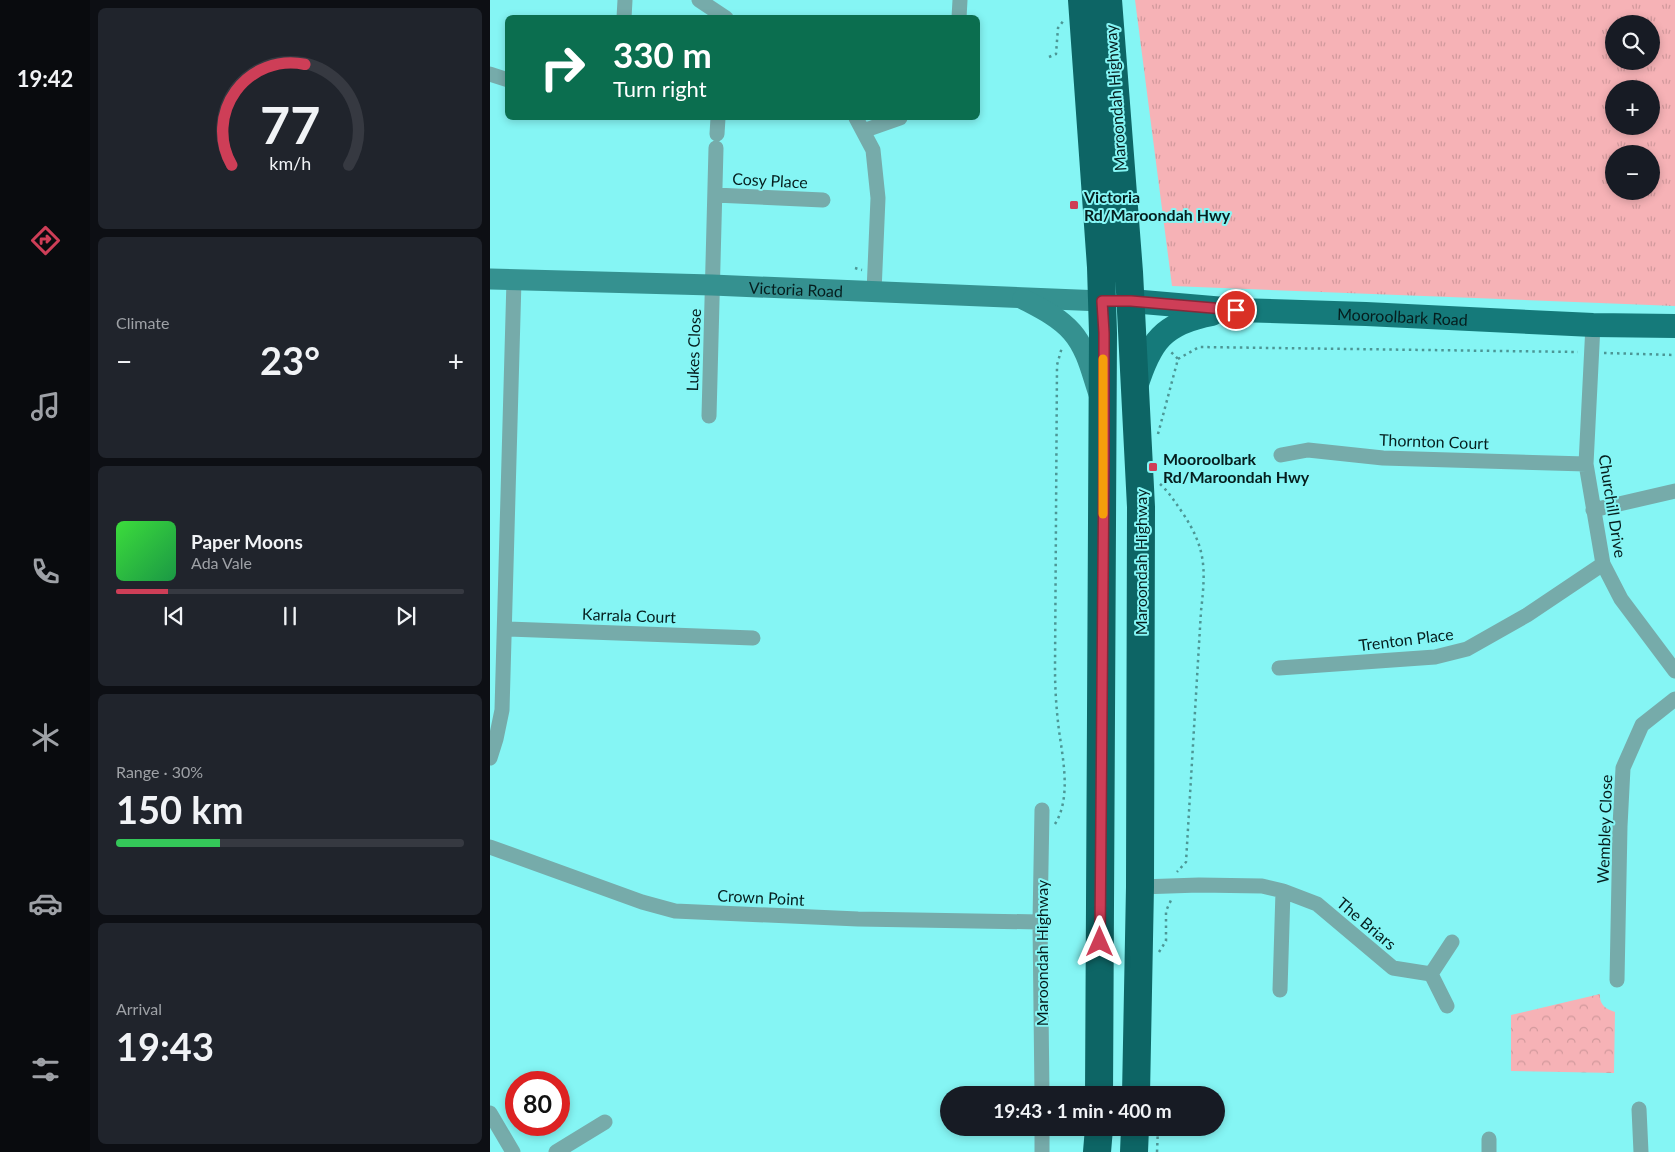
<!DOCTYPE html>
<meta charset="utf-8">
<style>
:root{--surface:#171b24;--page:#20242c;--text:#f1f3f6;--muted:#9ea1a6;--line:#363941;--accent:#ce3e57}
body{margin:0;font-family:Lato,sans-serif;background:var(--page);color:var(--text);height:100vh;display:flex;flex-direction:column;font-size:19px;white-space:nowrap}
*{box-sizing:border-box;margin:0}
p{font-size:16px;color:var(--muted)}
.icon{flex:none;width:28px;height:28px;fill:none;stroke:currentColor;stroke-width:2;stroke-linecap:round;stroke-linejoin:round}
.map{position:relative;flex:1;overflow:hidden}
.sheet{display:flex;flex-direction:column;gap:8px;padding:8px;background:#0d0f14;width:400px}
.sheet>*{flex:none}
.hud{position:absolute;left:15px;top:15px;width:475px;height:105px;border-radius:8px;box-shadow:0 2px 8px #0003;background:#0b6e4f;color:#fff;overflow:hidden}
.fabs{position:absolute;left:1115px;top:15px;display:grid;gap:10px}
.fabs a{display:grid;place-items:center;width:55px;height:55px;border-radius:50%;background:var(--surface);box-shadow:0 2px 8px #0003;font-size:25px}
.speed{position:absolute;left:15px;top:1071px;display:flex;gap:10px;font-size:25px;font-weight:700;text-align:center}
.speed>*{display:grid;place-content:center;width:65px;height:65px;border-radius:50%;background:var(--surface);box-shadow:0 2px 8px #0003;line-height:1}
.speed .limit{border:8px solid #d22;background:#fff;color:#111}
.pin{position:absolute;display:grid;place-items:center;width:42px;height:42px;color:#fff;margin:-21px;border:2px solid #fff;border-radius:50%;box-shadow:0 1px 5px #0007}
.me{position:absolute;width:55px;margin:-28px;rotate:0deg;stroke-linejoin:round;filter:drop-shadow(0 0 4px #0008)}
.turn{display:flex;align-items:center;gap:18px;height:105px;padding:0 25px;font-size:22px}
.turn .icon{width:65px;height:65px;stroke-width:2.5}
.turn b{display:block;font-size:35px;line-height:42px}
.big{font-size:38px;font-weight:700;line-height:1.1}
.sheet .widget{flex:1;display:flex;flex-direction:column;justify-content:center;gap:8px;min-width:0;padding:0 18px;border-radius:8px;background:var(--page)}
.sheet .dial{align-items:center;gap:0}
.dial svg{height:130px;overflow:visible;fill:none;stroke:var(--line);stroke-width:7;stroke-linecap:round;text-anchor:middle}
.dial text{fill:var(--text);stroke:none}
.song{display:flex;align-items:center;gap:15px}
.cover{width:60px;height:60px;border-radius:8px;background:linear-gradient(135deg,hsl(120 70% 55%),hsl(140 70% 35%))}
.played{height:5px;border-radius:2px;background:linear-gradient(90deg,var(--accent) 15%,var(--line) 15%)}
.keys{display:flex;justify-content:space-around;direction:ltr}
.heat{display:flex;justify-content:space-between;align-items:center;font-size:28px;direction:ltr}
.charge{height:8px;border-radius:4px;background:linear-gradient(90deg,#34c759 30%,var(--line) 0)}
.trip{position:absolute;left:450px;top:1086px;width:285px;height:50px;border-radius:25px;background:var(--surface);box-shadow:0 2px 8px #0003;font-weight:700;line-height:50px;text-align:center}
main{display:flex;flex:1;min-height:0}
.tabs{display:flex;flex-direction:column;width:90px;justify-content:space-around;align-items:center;background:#090b0e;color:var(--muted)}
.tabs .icon{width:35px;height:35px}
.tabs .current{color:var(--accent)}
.tabs b{font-size:22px;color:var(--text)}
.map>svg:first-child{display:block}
</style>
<main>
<nav class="tabs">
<b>19:42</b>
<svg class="icon current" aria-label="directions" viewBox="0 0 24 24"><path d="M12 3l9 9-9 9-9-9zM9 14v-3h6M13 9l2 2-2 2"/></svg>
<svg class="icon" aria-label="music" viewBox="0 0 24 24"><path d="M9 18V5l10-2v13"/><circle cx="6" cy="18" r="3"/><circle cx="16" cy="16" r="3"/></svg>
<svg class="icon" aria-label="phone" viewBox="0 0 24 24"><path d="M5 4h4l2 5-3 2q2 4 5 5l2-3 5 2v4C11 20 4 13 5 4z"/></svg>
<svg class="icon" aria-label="climate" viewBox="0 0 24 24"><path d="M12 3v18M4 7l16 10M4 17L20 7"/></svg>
<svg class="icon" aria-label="car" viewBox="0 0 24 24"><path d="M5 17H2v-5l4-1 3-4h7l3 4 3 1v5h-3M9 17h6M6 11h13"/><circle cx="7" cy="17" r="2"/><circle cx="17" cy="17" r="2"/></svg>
<svg class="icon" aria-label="filters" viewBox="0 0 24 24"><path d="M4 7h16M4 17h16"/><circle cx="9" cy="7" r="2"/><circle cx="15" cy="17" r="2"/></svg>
</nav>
<section class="sheet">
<div class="widget dial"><svg viewBox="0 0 100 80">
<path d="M14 69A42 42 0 1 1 86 69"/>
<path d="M14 69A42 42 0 0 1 59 7" stroke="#ce3e57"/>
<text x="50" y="56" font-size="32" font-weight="700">77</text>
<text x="50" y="72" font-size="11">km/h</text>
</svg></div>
<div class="widget"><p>Climate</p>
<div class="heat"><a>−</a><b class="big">23°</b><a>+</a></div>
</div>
<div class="widget">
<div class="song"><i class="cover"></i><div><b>Paper Moons</b><p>Ada Vale</p></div></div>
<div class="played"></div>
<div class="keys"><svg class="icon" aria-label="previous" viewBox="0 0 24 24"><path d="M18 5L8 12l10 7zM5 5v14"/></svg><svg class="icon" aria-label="pause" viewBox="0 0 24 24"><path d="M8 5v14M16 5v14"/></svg><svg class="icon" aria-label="next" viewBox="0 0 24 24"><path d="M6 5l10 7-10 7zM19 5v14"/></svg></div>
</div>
<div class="widget"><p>Range · 30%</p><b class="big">150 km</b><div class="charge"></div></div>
<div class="widget"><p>Arrival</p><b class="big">19:43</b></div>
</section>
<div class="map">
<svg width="1185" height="1152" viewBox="0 0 1185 1152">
<defs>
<pattern id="grass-tufts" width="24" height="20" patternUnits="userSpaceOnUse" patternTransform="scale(1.25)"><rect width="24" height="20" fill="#f6b2b6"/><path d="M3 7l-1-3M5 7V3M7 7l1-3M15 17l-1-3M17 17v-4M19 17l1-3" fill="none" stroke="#d1999c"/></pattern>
<pattern id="park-crowns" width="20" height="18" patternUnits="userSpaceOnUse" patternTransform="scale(1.25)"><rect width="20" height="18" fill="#f6b2b6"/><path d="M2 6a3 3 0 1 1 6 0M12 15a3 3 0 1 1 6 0" fill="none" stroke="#d1999c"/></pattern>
</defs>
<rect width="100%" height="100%" fill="#85f5f4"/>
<!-- grass -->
<path fill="url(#grass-tufts)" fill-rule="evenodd" d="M645,0H1185V306L682,286ZM1124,24H1161V61H1124ZM1124,89H1161V126H1124ZM1124,154H1161V191H1124Z"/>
<!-- park -->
<path fill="url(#park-crowns)" d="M1110,994C1109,1004 1115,1009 1125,1012L1124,1073L1021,1071V1015Z"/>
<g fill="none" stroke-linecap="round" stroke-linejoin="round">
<!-- path -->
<path stroke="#4c9695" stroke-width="2.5" stroke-dasharray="2.5 4" stroke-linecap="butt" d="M559,57L566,54L568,28L574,20
M365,268L372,270
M1114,353L1185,355
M688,359L709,347L1088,352
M668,434L688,359L681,352
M670,484C679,492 685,502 692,512C716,548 716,568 711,611L696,862L687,872
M565,824C583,795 571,752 568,722C566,704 565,686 565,668L567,365L572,347
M669,952L676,941V911L682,898
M667,1152L668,1128"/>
<!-- street -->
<path stroke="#76abaa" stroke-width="15" d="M209,0L236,18
M134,18L135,0
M469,18L470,0
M0,74L18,80
M366,118L383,150L388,198L384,292
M373,131L410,118
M227,134L228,118
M225,195L333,200
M1103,325L1096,464L1113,564L1131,599L1185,671
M219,416L226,148
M791,455L818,450L893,458L1096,464
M1103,510L1185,491
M15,629L263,638
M789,668L945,657L977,649L1037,615L1113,564
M0,758L6,739L12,710L24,280
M0,847L152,902L185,911L368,919L550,922
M650,887L709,885L772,886L793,891L827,904L903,968L941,974L962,942
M941,974L957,1006
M1127,980L1130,826L1133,768L1152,725L1185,699
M790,990L793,891
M552,1095L550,922L552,810
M1149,1109L1151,1152
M0,1113L23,1152
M552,1128V1152
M999,1139V1152
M66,1152L115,1122"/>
<!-- secondary -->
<g stroke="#359190" stroke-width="21">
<path id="s1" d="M0,279L222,285L612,301"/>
<path d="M533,299C550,308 569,317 582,332C597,349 602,374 609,394"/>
</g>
<!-- primary -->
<g stroke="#157a7a" stroke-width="24">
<path id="s2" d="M641,301L746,310L876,314L1103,325L1185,326"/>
<path d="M646,387C660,342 673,323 722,314"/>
</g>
<!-- highway -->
<path stroke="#0d6565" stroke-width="28" d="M592,0L611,267L613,333L609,1095
M618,0L639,272L651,507L650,887L646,1095
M607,1152L609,1128
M644,1152L645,1128"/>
</g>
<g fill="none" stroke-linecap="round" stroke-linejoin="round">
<!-- route casing -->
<g stroke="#862839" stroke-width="12">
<path id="route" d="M610,942L614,456V333L612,301H641L746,310"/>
</g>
<!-- route -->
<use href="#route" stroke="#ce3e57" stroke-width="9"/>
<!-- slow -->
<path stroke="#f59e0b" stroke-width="9" d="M613,514V359"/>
</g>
<!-- markers -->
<g fill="#ce3e57" stroke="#85f5f4" stroke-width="2">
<rect x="579" y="200" width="10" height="10" rx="2.5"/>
<rect x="658" y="462" width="10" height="10" rx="2.5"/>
</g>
<g text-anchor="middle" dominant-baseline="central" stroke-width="4" stroke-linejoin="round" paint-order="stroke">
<!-- street labels -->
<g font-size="16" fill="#051e1e" stroke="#85f5f4">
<text transform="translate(625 98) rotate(-94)">Maroondah Highway</text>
<text transform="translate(280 180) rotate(3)">Cosy Place</text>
<text stroke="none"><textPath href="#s1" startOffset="306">Victoria Road</textPath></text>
<text stroke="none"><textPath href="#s2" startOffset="272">Mooroolbark Road</textPath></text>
<text transform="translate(203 350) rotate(-88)">Lukes Close</text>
<text transform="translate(944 441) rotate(2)">Thornton Court</text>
<text transform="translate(1123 506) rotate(81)">Churchill Drive</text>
<text transform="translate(650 562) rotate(-90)">Maroondah Highway</text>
<text transform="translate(139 615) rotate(2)">Karrala Court</text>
<text transform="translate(916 639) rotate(-7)">Trenton Place</text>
<text transform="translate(1114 829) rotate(-88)">Wembley Close</text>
<text transform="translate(271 897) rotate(3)">Crown Point</text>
<text transform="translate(877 923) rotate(40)">The Briars</text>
<text transform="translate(551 953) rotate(-90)">Maroondah Highway</text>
</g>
<!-- poi labels -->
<g font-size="16" font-weight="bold" fill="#051e1e" stroke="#85f5f4" text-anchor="start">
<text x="594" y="196">Victoria<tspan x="594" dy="18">Rd/Maroondah Hwy</tspan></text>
<text x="673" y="458">Mooroolbark<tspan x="673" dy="18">Rd/Maroondah Hwy</tspan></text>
</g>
</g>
</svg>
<div class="fabs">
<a><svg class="icon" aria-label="search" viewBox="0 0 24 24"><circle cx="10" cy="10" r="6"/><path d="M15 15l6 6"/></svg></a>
<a>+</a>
<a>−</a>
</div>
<div class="speed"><div class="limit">80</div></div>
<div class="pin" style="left:746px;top:310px;background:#d93025"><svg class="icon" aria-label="arrive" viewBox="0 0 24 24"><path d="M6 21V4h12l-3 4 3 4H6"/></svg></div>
<svg class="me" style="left:610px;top:942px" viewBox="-20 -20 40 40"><path d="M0-17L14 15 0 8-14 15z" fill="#ce3e57" stroke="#fff" stroke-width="4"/></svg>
<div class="trip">19:43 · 1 min · 400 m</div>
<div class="hud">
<div class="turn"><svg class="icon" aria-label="right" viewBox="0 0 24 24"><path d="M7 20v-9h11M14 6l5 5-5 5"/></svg><div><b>330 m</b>Turn right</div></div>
</div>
</div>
</main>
